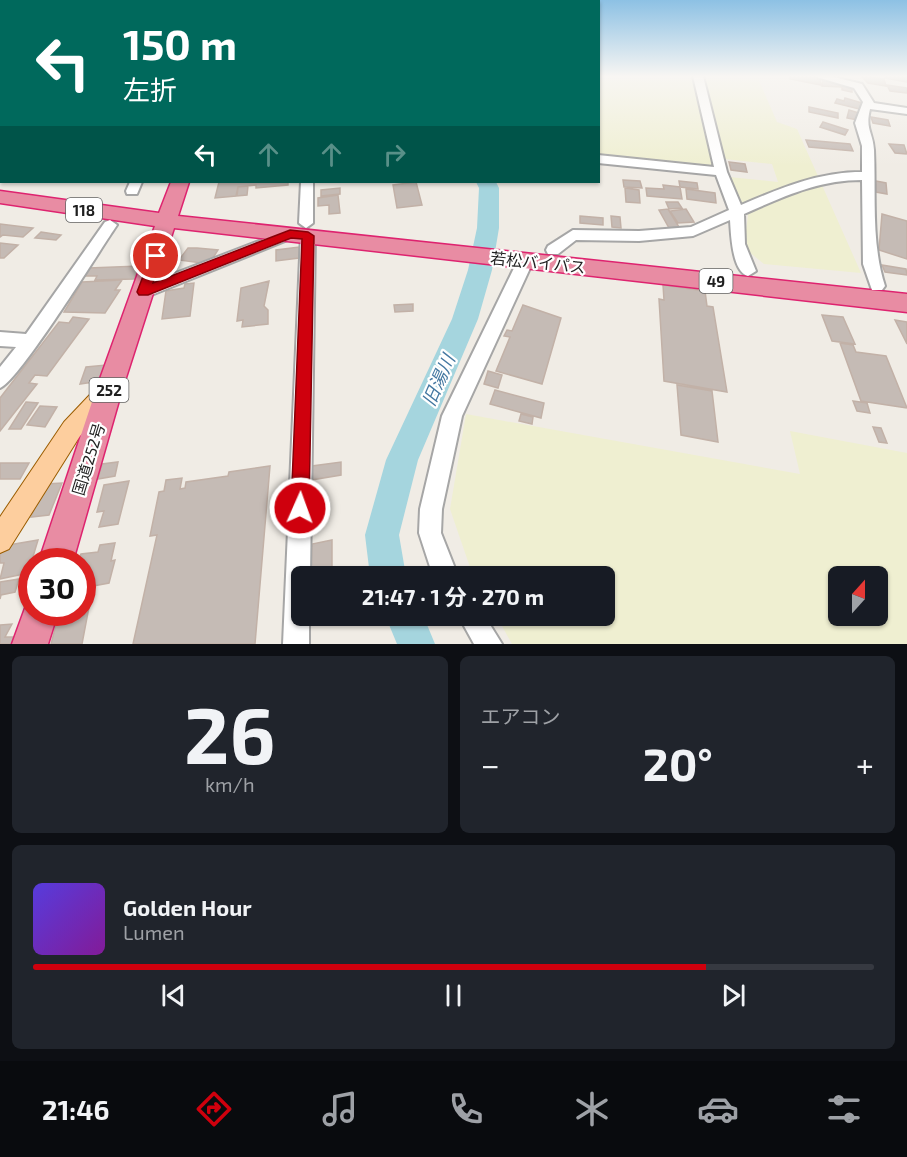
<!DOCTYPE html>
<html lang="ja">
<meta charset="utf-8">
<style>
:root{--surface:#171b24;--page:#20242c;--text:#f1f3f6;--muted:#9ea1a6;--line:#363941;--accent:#cf000d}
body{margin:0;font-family:"Exo 2","Noto Sans JP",sans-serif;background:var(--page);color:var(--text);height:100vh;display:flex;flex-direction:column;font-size:22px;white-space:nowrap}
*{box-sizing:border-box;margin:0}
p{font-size:20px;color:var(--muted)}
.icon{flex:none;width:33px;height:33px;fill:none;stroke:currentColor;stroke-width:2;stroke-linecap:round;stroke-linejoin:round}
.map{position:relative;height:644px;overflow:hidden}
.side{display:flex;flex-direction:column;gap:12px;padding:12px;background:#0d0f14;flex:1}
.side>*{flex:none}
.banner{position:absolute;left:0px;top:0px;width:600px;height:183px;box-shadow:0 2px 4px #0004;background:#00695c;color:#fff;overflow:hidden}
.needle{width:39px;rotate:21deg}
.buttons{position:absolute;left:828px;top:566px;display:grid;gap:12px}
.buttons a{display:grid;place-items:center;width:60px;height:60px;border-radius:9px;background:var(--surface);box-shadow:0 2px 4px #0004;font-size:30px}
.speed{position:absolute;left:18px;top:548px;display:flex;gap:12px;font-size:30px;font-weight:700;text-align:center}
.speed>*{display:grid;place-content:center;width:78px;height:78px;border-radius:50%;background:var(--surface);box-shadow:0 2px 4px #0004;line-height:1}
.speed .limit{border:9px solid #d22;background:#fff;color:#111}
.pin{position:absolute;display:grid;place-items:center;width:51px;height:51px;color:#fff;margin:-26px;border:3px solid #fff;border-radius:50%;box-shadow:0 2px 6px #0007}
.me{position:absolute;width:66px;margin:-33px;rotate:2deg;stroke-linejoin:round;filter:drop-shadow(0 0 4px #0008)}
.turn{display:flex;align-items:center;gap:21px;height:126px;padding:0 24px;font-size:27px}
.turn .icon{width:78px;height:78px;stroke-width:2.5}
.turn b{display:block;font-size:42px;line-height:51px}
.lanes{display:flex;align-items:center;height:57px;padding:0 24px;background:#0003;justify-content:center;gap:30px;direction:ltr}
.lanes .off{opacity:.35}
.big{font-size:45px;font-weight:700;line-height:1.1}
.side .card{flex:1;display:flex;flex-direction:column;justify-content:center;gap:9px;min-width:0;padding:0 21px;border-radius:9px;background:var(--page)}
.side .dial{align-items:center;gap:0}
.dial b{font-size:78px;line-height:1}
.song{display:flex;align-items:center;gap:18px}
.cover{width:72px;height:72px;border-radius:9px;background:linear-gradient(135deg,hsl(250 70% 55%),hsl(290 70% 35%))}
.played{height:6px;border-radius:3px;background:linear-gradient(90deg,var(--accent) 80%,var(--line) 80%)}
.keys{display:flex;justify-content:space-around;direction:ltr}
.heat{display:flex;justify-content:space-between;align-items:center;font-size:33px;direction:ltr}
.side .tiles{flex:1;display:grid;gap:12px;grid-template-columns:1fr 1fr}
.card:last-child{grid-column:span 2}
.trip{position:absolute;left:291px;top:566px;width:324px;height:60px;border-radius:9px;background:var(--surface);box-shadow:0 2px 4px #0004;font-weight:700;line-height:60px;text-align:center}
.dock{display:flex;height:96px;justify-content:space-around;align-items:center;background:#090b0e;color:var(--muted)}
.dock .icon{width:42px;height:42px}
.dock .selected{color:var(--accent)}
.dock b{font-size:27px;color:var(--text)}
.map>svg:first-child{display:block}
</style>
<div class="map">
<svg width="907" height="644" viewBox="0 0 907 644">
<rect width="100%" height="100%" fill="#f0ece5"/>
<!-- farmland -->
<path fill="#efefd1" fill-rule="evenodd" d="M599,76H697L719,170L599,158Z
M702,76H757L777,122L797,129L861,273L764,264L748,251L745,237L748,216L729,177L778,182L772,164L724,159Z
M466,414L800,474L790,431L907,453V644H512L496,615H604V576H473L450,509ZM838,576H878V615H838Z"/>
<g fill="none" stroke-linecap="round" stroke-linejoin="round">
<!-- river -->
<path fill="#a5d5de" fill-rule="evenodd" d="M476,182H496L499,188V228L492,270L478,319L418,460L399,535L406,576H370L365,535L386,460L452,319L468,270L477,228L479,188Z
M385,615H423L435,644H397Z"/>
</g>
<!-- building -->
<path fill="#c5bbb5" stroke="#c2b1a7" stroke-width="1.5" d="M790,76L820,77L821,85L790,79Z
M861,76L884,79L886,86L868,83Z
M884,76H906L907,82L885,78Z
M823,80L852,86V92L842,90V87L822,86Z
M887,85L907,88V93L890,91Z
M845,98L862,103L859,109L835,103L837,99L844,101Z
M809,107L838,113V118L809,112Z
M849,110L859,113L858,120L847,118Z
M871,117L888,120L890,126L873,123Z
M823,122L848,130L845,135L820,127Z
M806,140L850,144L853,151L809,147Z
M889,144L904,145L907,154L895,153Z
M729,162L745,164L747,172L731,170Z
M623,180L640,181L642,188L624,187Z
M679,181L697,183L698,189L680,187Z
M876,181L886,183L887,194L876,192Z
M219,182H293H288V185L256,188V185L238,187L236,196L215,198Z
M416,182L422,205L397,208L393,185Z
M663,185L680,187L682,199L647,196L646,188L664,189Z
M248,186L247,195L237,196L238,187Z
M340,188V194L321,196V190Z
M625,188L639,190L640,203L626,202Z
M686,189L715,193L716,203L687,199Z
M338,195L340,213L329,214V205L318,206V198Z
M666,202H678L682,208L669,209Z
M668,209L679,227L669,228L659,210Z
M686,209L694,222L678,223L670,211Z
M882,214L907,221V259L879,250Z
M580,216L603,218V225L580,223Z
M611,216L620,217L621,228L612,227Z
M0,224L33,228L23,237L3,235L0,237Z
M41,232L61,235L56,240L35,238Z
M0,243L18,245L4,258H0Z
M299,247V258L276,261V250Z
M188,248H197L218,250L209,264L179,260Z
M882,265L906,269L907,275L885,272Z
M139,266L134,279L95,280L97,276H85L89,268Z
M122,280L115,290H120L105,313L64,312L82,282Z
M269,281L264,306L268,310V324L242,327L243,320L237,321L241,288Z
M194,283L190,316L162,319L166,291L184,288L185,284Z
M663,285L705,291L707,306L713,307L727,392L664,381L659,299L664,300Z
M413,304V311L395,312L394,305Z
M523,305L561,318L542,384L496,371L510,337L504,336L507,330L512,331Z
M822,315L843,317L855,344L832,341Z
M73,317L89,319L47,376L35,375L29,383L37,384L0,431V398L59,322L69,323Z
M895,320L907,322V344Z
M840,343L853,345L856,352L886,356L907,408L861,401Z
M106,365L100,381L80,384L86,367Z
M488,371L502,375L498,388L484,384Z
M677,385L712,391L718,442L681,435Z
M495,390L544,403L541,418L490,404Z
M853,401L867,403L870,413L857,411Z
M26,402L38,403L21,429H9Z
M40,406L57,407L45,427L27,425Z
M521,414L533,417L532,424L519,421Z
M873,427L881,428L887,443L879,442Z
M118,462L115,476L98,479L102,464Z
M341,462V475L311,480L312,466Z
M0,463H29L20,479H0Z
M270,466L255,644H133L157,535L150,536L159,492L164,491L166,480L182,478L180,489L185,488L186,482L228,476L229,472Z
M129,481L118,524L99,527L104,511L97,512L104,485Z
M62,483L49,515L31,517L45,484Z
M38,540L28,573L0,579L4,563H0V555L3,546Z
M332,540V571L311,574L312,544Z
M115,543L111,561L115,560L109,583L93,586L94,580L82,581V561H78L81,554L98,552L100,545Z
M19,579L15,592L1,595L0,599V582Z
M89,607L82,644H51L57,621L74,617L75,612H82V609Z
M12,624L5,637H14L12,644H0V625Z"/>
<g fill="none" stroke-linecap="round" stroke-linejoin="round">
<!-- minor casing -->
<g stroke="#a6a6a6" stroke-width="4">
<path id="minor" d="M693,76H703L727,172L741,205C781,188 818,172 862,172V146L855,123L863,102L854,88L813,76H830L862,84L874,103L907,108V114L870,109C865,130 873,132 874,150C876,195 871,243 885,286L882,290H872L863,264L862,180C818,180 783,197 744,214L745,244L756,271L748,276C732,272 731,234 730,220L693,236L639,241L576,240L558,254H548L546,250L548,246L573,230L639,231L691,227L729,210L716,175L598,163V155L714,167Z
M2,159V167L0,168V160Z
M130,182H142L137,194H127L126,191Z
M301,182H313V223L306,228L299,223Z
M110,220L117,225L115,228C98,253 19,381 0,388V367L16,347L0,346V332L26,334L105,222Z
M290,229L297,234L295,237L149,296L143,298L135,292L137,288Z
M308,230L315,235L310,576H302V615H309V644H283L301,235Z
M523,261L531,266L462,416L442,509L441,533L458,576H433L419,533L420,509L442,416L515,266Z
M458,615H484L502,644H474Z"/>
</g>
<!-- major casing -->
<g stroke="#9b5d00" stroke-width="2">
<path id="major" d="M109,381L117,383L120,390L117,397L80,436L9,549L0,553V517L64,422L101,383Z"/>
</g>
<!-- highway casing -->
<g stroke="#de236f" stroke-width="3">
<path id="highway" d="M171,182H189L178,216L907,294V312L174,228L122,390L73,561H39L96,390L155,226L0,203V191L159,213Z
M32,598V612H58L48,644H12L28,600Z"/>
</g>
<!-- minor -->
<use href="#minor" fill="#fff" fill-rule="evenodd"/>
<!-- major -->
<use href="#major" fill="#fdce9e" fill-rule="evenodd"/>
<!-- highway -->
<use href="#highway" fill="#e88ca3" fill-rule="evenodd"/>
</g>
<!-- sky -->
<linearGradient id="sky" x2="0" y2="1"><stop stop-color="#8dc1e4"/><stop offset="0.46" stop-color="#f8f6f3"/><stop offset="1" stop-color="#f8f6f3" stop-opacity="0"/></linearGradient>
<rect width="907" height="166" fill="url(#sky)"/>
<!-- route -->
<path fill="#cf000d" stroke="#870008" stroke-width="1.5" d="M290,230L308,232L314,236L309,508L306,514L300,517L294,514L291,508L302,239L291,238L148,295H139L137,292L152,253L156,252L162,256L153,283Z"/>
<g text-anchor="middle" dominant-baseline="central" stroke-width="4.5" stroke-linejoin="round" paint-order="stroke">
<!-- shield labels -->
<g fill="#fff" stroke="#626262" stroke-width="1.5">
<rect x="66" y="198" width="36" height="24" rx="4.5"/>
<rect x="699.5" y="269" width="33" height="24" rx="4.5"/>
<rect x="89.5" y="378" width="39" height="24" rx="4.5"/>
</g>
<g font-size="15" font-weight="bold" fill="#1f1f1f">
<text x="84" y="210">118</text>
<text x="716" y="281">49</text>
<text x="109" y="390">252</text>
</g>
<!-- street labels -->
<g font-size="16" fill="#1f1f1f" stroke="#fff">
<text transform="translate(538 262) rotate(6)">若松バイパス</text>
<text transform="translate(88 459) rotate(-73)">国道252号</text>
</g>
<!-- water labels -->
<g font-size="18" font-style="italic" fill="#4478a1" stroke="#fff">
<text transform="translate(438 380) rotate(-66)">旧湯川</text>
</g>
</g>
</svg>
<div class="buttons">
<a><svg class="needle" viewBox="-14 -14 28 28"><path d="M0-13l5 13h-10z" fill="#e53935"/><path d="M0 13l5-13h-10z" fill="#9ea1a6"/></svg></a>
</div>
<div class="speed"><div class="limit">30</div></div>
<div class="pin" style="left:156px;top:256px;background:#d93025"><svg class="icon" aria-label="arrive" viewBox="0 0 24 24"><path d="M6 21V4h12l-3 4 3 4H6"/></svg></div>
<svg class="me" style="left:300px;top:508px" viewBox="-20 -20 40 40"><circle r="17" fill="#cf000d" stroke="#fff" stroke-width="3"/><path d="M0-11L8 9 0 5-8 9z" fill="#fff"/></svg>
<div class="trip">21:47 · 1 分 · 270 m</div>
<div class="banner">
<div class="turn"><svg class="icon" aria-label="left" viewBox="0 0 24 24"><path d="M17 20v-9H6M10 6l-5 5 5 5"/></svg><div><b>150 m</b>左折</div></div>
<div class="lanes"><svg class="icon" aria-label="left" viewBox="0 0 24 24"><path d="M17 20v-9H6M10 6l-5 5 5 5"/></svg><svg class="icon off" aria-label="ahead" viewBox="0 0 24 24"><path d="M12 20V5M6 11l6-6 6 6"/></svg><svg class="icon off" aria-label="ahead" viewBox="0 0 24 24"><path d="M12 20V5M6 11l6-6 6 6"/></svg><svg class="icon off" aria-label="right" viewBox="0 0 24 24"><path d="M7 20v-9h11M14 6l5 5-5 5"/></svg></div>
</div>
</div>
<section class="side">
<div class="tiles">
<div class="card dial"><b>26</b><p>km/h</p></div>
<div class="card"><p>エアコン</p>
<div class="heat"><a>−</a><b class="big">20°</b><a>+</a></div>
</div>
<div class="card">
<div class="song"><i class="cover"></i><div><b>Golden Hour</b><p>Lumen</p></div></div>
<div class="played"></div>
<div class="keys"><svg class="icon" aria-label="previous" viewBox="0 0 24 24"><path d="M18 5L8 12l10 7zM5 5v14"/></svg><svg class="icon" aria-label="pause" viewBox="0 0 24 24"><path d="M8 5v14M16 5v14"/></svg><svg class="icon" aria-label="next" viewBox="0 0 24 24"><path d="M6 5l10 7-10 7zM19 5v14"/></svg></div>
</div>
</div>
</section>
<nav class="dock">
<b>21:46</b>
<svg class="icon selected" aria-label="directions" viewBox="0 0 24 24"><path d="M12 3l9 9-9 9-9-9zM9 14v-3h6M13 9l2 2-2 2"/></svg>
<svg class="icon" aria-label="music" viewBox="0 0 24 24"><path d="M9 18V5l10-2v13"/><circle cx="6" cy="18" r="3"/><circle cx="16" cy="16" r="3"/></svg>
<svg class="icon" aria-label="phone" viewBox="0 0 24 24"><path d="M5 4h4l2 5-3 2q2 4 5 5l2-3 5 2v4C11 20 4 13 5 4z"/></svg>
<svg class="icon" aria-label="climate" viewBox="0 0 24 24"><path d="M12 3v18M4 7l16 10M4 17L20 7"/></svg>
<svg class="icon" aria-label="car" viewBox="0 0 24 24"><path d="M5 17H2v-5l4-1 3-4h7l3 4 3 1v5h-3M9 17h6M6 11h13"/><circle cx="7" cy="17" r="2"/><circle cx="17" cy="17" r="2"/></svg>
<svg class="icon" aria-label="filters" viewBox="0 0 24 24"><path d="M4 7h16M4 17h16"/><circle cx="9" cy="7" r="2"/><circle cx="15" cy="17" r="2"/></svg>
</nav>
